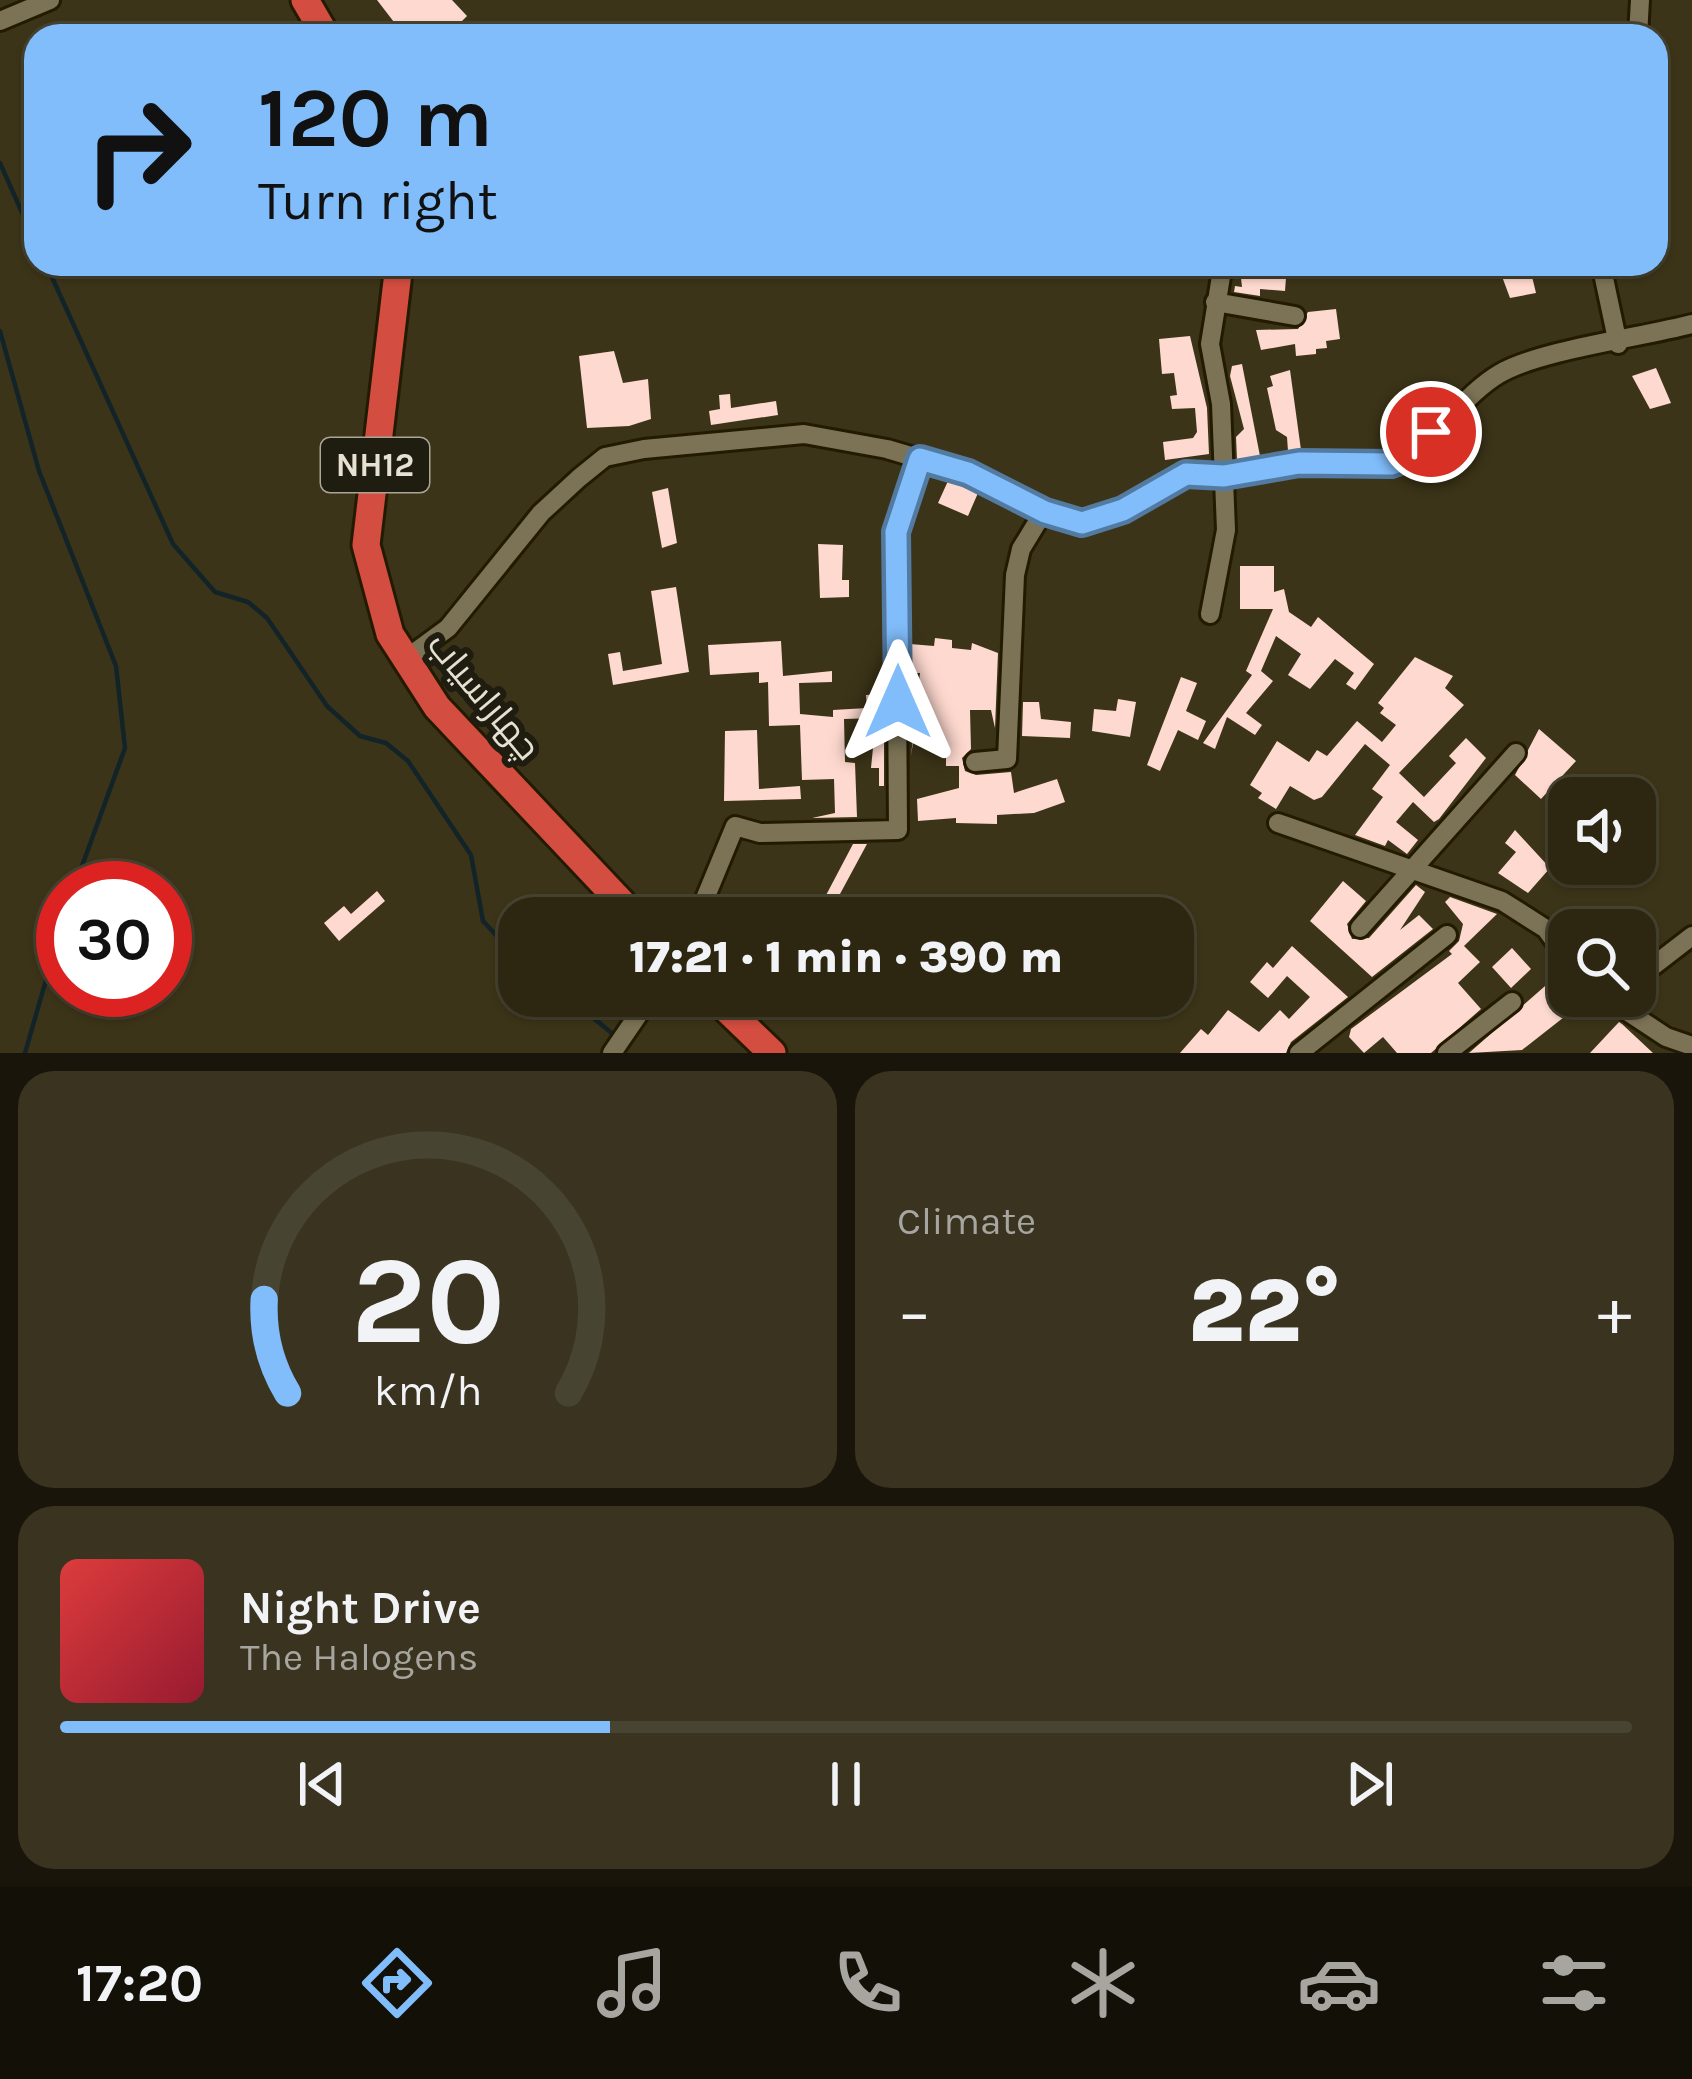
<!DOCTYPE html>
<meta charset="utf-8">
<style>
:root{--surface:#2d2712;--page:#393320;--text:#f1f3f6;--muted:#a7a59f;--line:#484432;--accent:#80bdfa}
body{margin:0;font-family:Karla,Cairo,sans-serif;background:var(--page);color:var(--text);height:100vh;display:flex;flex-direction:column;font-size:45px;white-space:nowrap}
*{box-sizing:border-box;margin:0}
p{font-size:39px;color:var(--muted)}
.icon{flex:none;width:66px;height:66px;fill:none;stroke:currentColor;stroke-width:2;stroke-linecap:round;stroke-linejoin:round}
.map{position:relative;height:1053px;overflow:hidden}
.panel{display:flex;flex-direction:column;gap:18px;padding:18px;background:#19150a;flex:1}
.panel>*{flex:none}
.hud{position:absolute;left:24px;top:24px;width:1644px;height:252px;border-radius:36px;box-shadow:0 3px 9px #0004,0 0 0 3px var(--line);background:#80bdfa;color:#111;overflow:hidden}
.controls{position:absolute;left:1548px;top:777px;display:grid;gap:24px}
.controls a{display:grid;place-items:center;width:108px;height:108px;border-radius:24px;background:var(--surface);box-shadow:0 3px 9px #0004,0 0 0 3px var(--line);font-size:60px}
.speed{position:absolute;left:36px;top:861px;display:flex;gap:24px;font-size:60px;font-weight:700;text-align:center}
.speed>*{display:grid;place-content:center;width:156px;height:156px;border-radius:50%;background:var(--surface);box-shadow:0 3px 9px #0004,0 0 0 3px var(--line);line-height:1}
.speed .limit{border:18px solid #d22;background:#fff;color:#111}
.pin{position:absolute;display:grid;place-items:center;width:102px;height:102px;color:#fff;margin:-51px;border:6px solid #fff;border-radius:50%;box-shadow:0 3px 12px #0007}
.me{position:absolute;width:132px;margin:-66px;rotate:0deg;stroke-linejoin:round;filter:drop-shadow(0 0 9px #0008)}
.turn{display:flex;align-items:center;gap:42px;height:252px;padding:0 36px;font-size:54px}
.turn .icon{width:156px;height:156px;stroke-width:2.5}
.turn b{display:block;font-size:84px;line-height:102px}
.big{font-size:90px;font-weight:800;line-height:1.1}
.panel .widget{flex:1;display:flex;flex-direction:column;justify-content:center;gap:18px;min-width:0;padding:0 42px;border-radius:36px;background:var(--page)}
.panel .dial{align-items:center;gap:0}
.dial svg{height:312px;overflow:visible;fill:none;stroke:var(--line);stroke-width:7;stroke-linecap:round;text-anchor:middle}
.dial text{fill:var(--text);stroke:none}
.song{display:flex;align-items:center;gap:36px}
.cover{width:144px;height:144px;border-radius:18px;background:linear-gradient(135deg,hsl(0 70% 55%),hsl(350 70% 35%))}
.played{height:12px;border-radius:6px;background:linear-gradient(90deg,var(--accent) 35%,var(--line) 35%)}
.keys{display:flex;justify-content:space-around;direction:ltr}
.heat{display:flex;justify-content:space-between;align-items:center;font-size:66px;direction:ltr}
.panel .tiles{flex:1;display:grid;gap:18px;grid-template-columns:1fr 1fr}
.widget:last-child{grid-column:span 2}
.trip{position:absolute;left:498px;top:897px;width:696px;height:120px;border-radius:36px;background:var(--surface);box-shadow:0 3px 9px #0004,0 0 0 3px var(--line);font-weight:800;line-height:120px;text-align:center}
.tab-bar{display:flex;height:192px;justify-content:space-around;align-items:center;background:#121007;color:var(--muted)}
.tab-bar .icon{width:84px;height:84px}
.tab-bar .current{color:var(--accent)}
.tab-bar b{font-size:54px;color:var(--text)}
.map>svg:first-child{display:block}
</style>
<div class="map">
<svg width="1692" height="1053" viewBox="0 0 1692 1053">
<rect width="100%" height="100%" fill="#3c3418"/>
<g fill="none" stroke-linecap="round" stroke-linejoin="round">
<!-- stream -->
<path stroke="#132429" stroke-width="4.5" d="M0,163L36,244
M46,264L173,544L215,592L248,602L267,618L327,706L360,736L386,743L408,761L471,855L483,921L519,960
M0,331L39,471L116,666L125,748L74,888
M566,996L618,1038
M25,1053L63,921"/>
</g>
<!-- building -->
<path fill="#fed9cf" d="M377,0H452L467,16L460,23L474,36H386L397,26Z
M1261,264H1287L1285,291L1260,289V296L1234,292L1235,286L1242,287L1240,269Z
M1529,264L1536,293L1510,298L1500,271Z
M1336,309L1340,339L1326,341L1327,348L1316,349V354L1296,356L1295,344L1261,350L1256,330L1298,329L1308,312Z
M1190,336L1207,408L1209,454L1165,460L1163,442L1193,438L1197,432L1195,408L1172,409L1170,396L1177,395L1174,373L1162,374L1159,339Z
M614,351L623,383L648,379L651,419L629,426L587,428L579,356Z
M1242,364L1260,456L1237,460L1236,437L1244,429L1230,376L1232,366Z
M1656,368L1671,403L1650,409L1632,376Z
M1290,370L1301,450L1288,451L1287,437L1276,430L1267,388L1273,386L1270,376Z
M730,394L731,408L776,401L778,415L711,425L709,411L720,409L719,395Z
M948,481L978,493L968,516L938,503Z
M668,488L677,543L662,548L652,492Z
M818,544L843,545L842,580H849V597L820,598Z
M1240,566H1274V592L1284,589L1289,612L1311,627L1318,617L1374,664L1355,690L1346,684L1354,673L1335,659L1310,689L1288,675L1301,654L1276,636L1261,671L1273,681L1246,713L1262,725L1255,735L1227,717L1215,749L1203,743L1252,675L1246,671L1273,609H1240Z
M676,587L689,672L613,685L608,654L620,652L623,671L662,664L651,591Z
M935,638L952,640V648L971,650L972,643L998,653L995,728L991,710H970L971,749L962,758L965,771L976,775L1011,772L1014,793L1057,779L1065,802L1034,813L997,815V824L956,823V818L918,821L917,799L959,788V766H946V745L913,743L911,756L920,673H910V644L934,646Z
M781,641L783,676L832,671V682L799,683L800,714L833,717V710L867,708L866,695L884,694V786H879V768H871L876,718L844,719L845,762L855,763L857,817L812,818L835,813L834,779L802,780L800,725L769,726L768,682L759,683V672L710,675L708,645Z
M1415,657L1453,676L1445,688L1464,705L1399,773L1424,797L1456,763L1449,756L1466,738L1486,758L1439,819L1434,822L1413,802L1396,822L1418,840L1407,854L1388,840L1385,846L1355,835L1383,797L1372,789L1390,765L1365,744L1322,797L1314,800L1290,786L1276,809L1258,798L1262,793L1250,785L1277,741L1309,762L1317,750L1327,756L1357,721L1382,742L1396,725L1380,713L1384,708L1378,703Z
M1181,677L1197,683L1186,711L1206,721L1198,740L1178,730L1160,771L1147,765Z
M1118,699L1136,702L1130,737L1092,731L1094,709L1116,711Z
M1023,702H1039L1041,719L1071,722L1070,738L1022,736Z
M1539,729L1576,761L1541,799L1515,775Z
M757,730L759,789L800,786L801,799L724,801L725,731Z
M1515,830L1550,868L1528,893L1498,873L1516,852L1505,843Z
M853,844H867L827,918H814Z
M1343,881L1366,901L1347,924L1352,939L1369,938L1416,885L1425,892L1400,930L1419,915L1433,929L1372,977L1310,921Z
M377,891L385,901L339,941L324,923L344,906L351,914Z
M1450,897L1497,914L1464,946L1480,962L1458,983L1481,1009L1431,1053H1397L1383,1037L1364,1053L1349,1037L1351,1029L1452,954L1449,951L1459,941L1463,924L1445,902Z
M1292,946L1348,997L1291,1042L1286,1053H1180L1201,1029L1208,1035L1228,1010L1259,1032L1280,1010L1289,1019L1310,997L1287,976L1268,998L1250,982L1267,962L1273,968Z
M1512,948L1531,969L1511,988L1492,967Z
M1561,972L1569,974V996H1591L1522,1050L1469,1053Z
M1619,1022L1622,1024L1653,1053H1590Z"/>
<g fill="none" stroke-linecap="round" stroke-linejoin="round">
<!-- minor casing -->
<g stroke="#231b01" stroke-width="24">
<path id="minor" d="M0,21L50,0
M1638,36L1640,0
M1601,264L1618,344
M1215,302L1295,316
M1210,614L1226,530L1221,404L1210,344L1223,264
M403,661L448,628L541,513L579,478L605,457L644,449L804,434L887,449L968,473L1044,511L1082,523L1123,510L1186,474L1224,476L1299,463L1391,464C1432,448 1460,397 1499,374C1539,350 1643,337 1692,324
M975,762L1007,759L1015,575L1021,549L1044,511
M1278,823L1502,901L1546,929L1569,961
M697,918L735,826L760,833L898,830L896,532L920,459
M1360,928L1516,753
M1635,980L1692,936
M1604,996L1666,1037L1692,1046
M612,1053L651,996
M1299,1053L1447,935
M1447,1053L1512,1002"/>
</g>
<!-- highway casing -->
<g stroke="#231b01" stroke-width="33">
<path id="highway" d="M305,0L326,36
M399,264L366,545L390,634L437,707L636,918
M713,996L772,1053"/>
</g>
<!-- minor -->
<use href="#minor" stroke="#7c7356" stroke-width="18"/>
<!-- highway -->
<use href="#highway" stroke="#d34d40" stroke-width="27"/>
</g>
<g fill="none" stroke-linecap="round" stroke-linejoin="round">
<!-- route casing -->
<g stroke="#537ba2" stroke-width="30">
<path id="route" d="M898,702L896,532L920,459L968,473L1045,512L1082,523L1123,510L1186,474L1224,476L1299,463L1391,464L1405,459L1431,432"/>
</g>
<!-- route -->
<use href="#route" stroke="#80bdfa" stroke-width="21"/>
</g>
<g text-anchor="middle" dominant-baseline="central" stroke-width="12" stroke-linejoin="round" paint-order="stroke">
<!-- shield labels -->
<rect fill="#1f1c10" stroke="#aaa697" stroke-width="3" x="321" y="438" width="108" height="54" rx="9"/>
<g font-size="33" font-weight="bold" fill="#e6e1d1">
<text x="375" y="465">NH12</text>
</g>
<!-- street labels -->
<g font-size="36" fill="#e6e1d1" stroke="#1f1c10">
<text transform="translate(484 696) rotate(50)">چهاراسیاب</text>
</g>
</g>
</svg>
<div class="controls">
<a><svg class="icon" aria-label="sound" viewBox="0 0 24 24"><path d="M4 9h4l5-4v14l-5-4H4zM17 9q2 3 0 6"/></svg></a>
<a><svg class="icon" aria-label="search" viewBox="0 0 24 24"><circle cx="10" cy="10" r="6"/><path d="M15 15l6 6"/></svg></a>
</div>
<div class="speed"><div class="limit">30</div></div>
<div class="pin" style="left:1431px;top:432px;background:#d93025"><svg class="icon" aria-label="arrive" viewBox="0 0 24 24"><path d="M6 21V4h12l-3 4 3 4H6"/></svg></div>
<svg class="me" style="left:898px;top:702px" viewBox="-20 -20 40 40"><path d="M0-17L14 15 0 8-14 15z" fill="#80bdfa" stroke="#fff" stroke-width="4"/></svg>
<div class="trip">17:21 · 1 min · 390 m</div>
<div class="hud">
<div class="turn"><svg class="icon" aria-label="right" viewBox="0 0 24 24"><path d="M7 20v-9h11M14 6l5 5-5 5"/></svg><div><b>120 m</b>Turn right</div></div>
</div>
</div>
<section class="panel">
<div class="tiles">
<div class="widget dial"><svg viewBox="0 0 100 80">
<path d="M14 69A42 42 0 1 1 86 69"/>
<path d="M14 69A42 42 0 0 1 8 45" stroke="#80bdfa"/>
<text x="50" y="56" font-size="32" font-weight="700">20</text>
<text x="50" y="72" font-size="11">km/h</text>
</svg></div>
<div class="widget"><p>Climate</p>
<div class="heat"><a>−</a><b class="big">22°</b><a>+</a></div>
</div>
<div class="widget">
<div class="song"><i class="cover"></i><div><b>Night Drive</b><p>The Halogens</p></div></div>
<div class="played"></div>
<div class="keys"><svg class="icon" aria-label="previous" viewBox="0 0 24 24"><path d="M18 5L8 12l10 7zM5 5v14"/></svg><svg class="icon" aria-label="pause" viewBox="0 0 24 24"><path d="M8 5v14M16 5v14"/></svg><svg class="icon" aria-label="next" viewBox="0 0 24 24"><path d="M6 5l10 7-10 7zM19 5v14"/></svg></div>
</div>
</div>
</section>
<nav class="tab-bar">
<b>17:20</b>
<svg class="icon current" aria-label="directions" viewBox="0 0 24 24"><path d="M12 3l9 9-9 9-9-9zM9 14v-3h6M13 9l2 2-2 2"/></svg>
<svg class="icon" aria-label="music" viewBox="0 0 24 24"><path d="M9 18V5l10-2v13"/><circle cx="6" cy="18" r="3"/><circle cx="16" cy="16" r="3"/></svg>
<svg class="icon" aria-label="phone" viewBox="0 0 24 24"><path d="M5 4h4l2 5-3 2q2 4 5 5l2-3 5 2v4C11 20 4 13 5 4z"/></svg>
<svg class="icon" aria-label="climate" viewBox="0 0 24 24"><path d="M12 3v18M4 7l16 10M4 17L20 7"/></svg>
<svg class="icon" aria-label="car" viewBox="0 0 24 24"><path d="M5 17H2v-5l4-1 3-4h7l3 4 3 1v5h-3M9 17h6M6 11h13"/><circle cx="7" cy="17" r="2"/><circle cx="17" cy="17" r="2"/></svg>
<svg class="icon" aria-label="filters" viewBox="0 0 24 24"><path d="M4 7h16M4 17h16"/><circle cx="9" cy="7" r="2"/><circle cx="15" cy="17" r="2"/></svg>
</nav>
